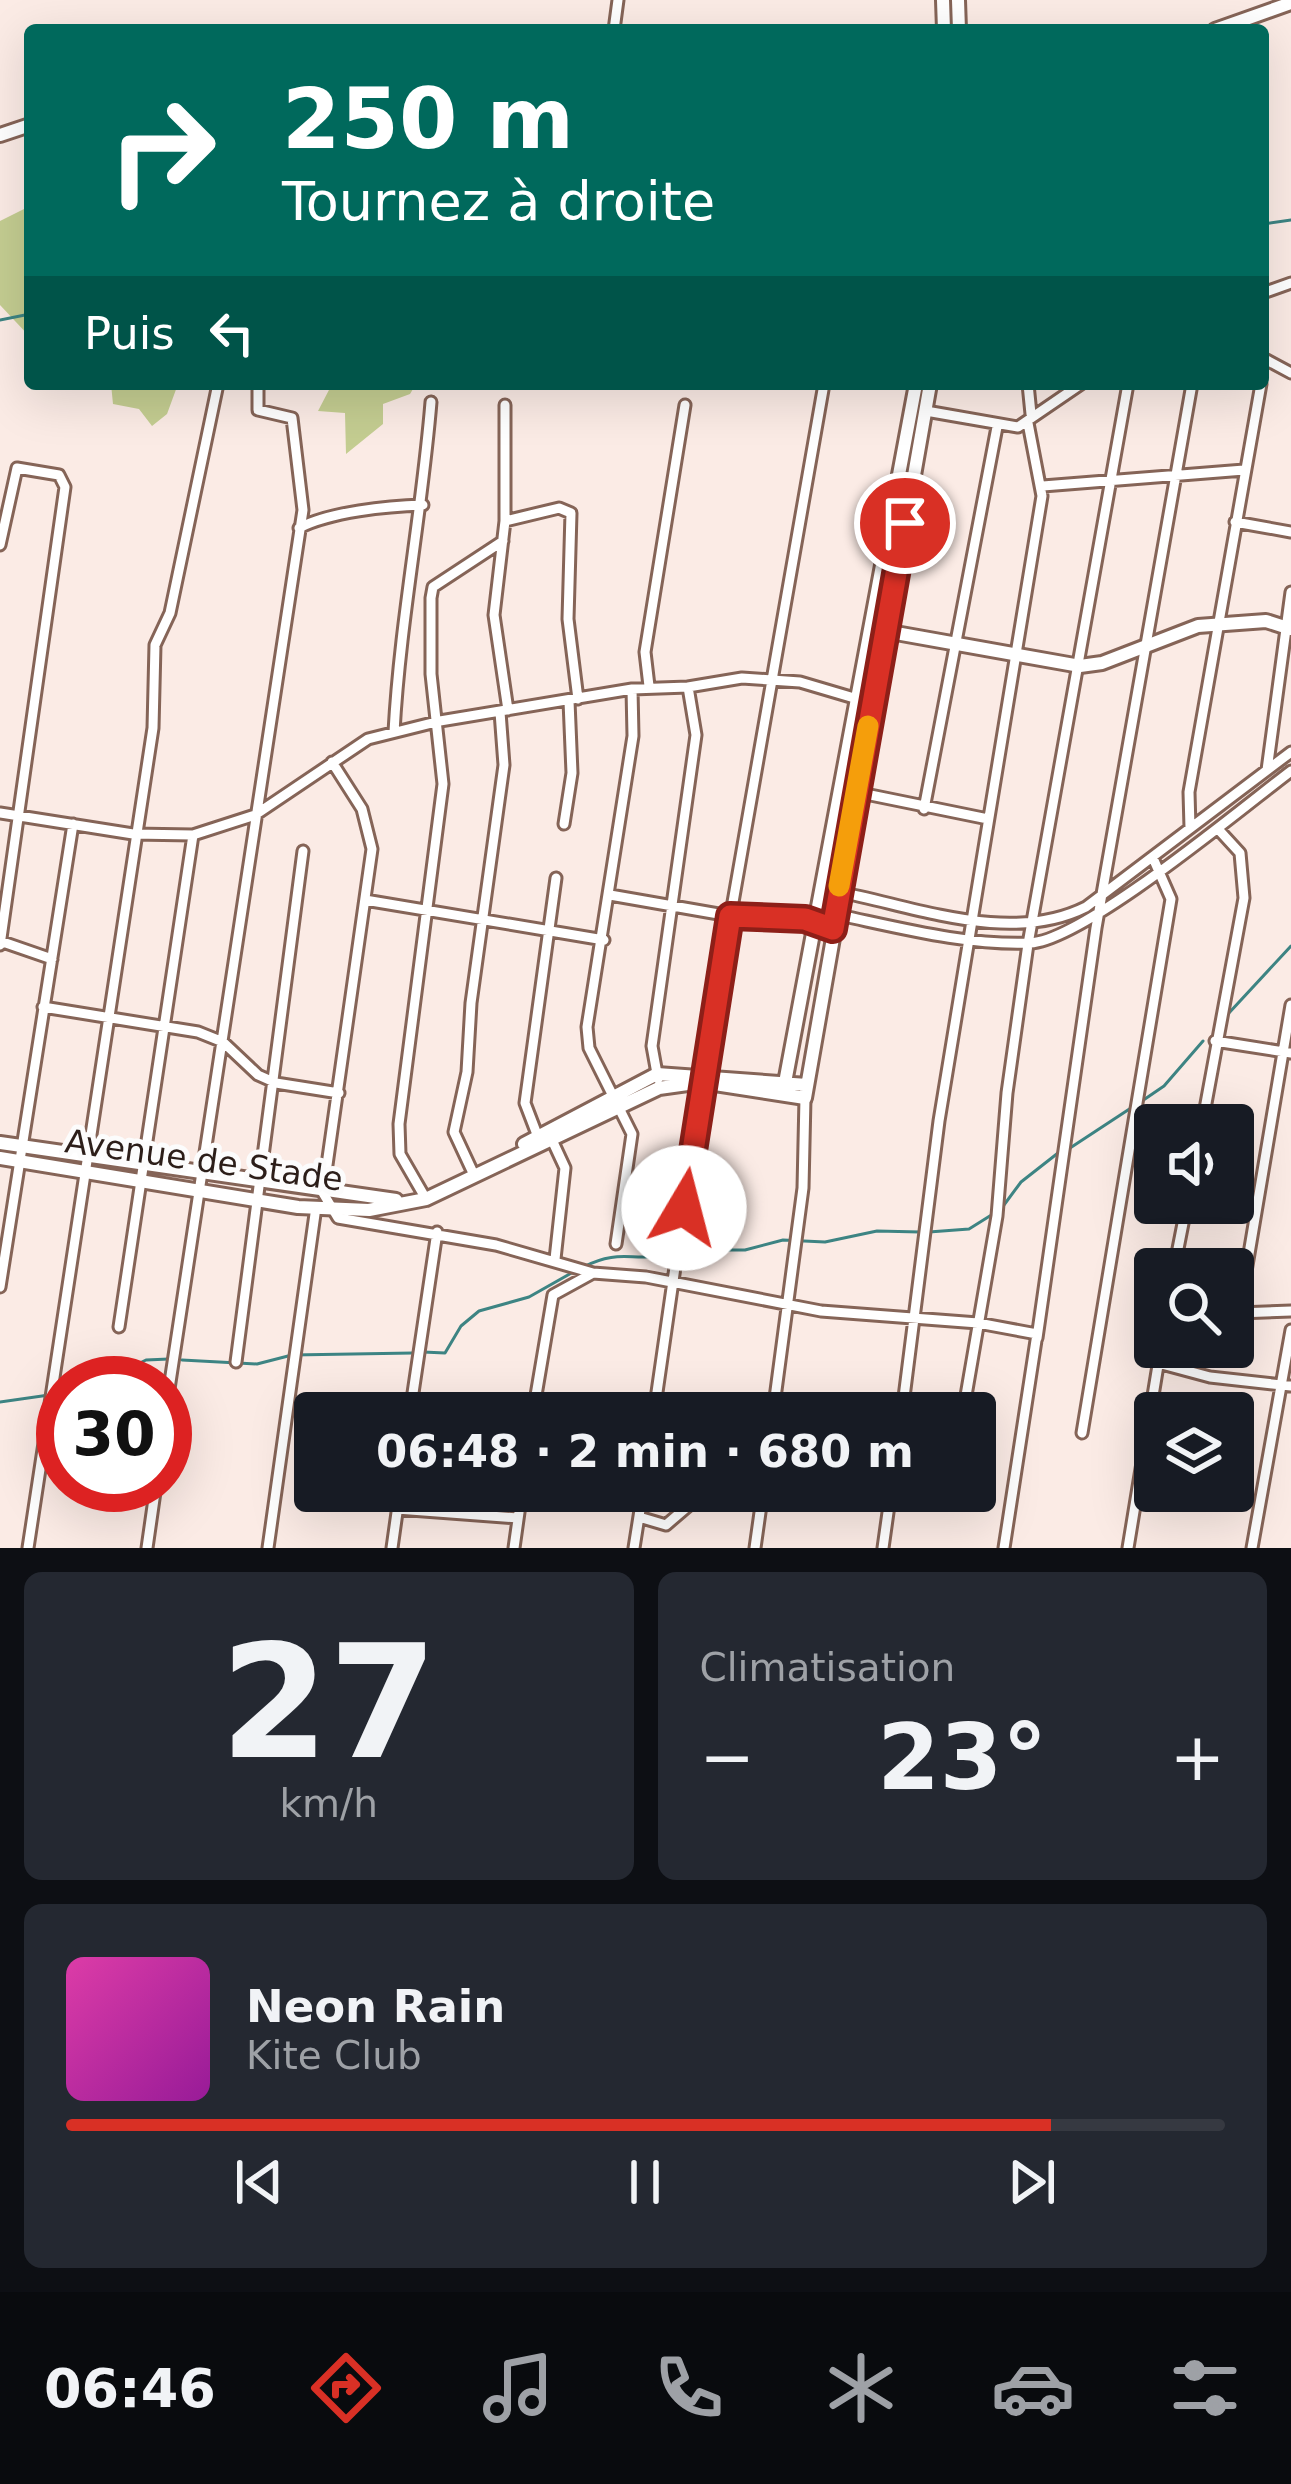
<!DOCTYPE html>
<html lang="fr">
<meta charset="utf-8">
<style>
:root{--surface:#171b24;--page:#242831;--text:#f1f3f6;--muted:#9ea1a6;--line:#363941;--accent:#d93025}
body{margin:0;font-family:"DejaVu Sans",sans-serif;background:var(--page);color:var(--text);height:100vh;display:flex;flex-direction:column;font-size:45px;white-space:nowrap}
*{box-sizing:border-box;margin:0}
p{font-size:39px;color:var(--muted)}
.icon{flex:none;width:66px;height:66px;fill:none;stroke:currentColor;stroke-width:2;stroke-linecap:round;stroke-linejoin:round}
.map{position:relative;height:1548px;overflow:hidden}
.side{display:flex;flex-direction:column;gap:24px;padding:24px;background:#0d0f14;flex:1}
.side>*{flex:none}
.guide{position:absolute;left:24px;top:24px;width:1245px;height:366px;border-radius:12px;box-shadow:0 12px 48px #0002;background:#00695c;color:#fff;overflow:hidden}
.tools{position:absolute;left:1134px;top:1104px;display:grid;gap:24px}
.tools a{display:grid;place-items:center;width:120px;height:120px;border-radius:12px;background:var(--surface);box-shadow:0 12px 48px #0002;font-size:60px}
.speed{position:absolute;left:36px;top:1356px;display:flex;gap:24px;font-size:60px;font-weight:700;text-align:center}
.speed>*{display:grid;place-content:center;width:156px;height:156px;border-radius:50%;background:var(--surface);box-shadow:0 12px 48px #0002;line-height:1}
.speed .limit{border:18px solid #d22;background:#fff;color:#111}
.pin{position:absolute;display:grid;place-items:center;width:102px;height:102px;color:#fff;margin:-51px;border:6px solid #fff;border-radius:50%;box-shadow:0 3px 12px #0007}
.me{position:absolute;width:132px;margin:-66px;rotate:8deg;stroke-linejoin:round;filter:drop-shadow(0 0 9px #0008)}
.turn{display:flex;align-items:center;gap:42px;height:252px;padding:0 60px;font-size:54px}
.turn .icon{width:156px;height:156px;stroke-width:2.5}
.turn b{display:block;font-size:84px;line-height:102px}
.then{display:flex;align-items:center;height:114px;padding:0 60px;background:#0003;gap:24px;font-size:45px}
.big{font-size:90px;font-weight:700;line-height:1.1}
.side .card{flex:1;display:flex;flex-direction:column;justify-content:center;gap:18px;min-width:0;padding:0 42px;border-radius:18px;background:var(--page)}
.side .dial{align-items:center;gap:0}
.dial b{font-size:156px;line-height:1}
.song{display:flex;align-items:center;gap:36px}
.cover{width:144px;height:144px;border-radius:18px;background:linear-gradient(135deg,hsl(320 70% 55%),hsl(300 70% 35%))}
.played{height:12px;border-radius:6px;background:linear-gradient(90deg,var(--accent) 85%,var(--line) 85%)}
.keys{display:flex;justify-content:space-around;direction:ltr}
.heat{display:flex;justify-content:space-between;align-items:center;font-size:66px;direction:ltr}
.side .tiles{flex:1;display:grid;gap:24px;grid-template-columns:1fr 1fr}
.card:last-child{grid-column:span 2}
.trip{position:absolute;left:294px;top:1392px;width:702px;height:120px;border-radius:12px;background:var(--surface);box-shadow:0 12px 48px #0002;font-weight:700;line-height:120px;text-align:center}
.dock{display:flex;height:192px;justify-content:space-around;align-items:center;background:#090b0e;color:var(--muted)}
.dock .icon{width:84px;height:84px}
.dock .active{color:var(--accent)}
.dock b{font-size:54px;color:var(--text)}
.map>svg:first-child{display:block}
</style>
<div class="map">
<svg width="1291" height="1548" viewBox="0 0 1291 1548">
<rect width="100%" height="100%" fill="#fbebe5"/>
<!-- green -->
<path fill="#c4cd91" d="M30,206V337L0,305V221Z
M111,384H178L167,414L152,426L139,409L113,404Z
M375,384H416L410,394L383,404V424L346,454L345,413L318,411L330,388L371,390Z"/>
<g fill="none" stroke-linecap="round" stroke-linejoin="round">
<!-- stream -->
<path stroke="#3d8483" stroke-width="3" d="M1263,224L1291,220
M0,320L30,314
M1228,1014L1291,946
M1142,1101L1164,1086L1203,1041
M1067,1150L1134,1106
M1001,1209L1021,1182L1058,1153
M929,1232L969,1229L993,1214
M680,1250H745L783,1240L825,1242L877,1231L920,1232
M583,1267C623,1247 633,1264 671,1253
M423,1352L445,1353L461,1326L479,1311L529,1297L575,1271
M182,1360L257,1364L292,1355L413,1353
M99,1383L146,1360L169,1359
M0,1402L63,1393"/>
<!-- minor casing -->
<g stroke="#856457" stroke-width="15">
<path id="minor" d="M614,30L618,0
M1263,293L1291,283
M1263,358L1291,373
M1028,384L1031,414
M505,405V521L494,615L508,710
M926,411L1018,427L1081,384
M1043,486L1244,470
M505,521L559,508L571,513L568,619L578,699
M1235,522L1291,532
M299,528C330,512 387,506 423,505
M0,545L17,468L59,475L65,487L0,945
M649,686L645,652L685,405
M394,732C400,621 422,513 431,402
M332,762L362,809L372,849L323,1193L338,1218L496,1245L593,1273L646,1277L821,1311L978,1323L1037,1334L1004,1548
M1267,770L1291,592
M841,789L988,819
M924,809L997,427
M0,813L133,834L193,835L255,815L368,739L440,721L632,689L688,687L742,678L800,682L871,703
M564,824L572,773L569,701
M1190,828L1189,792L1261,384
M825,883L839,892C917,907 1010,945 1086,907L1291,752
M610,895L730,916L805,919L833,929
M365,900L604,940
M819,911C886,924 962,946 1030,943C1083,941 1242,808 1291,771
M0,941L52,959
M43,1007L198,1032L223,1042L258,1075L276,1083L339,1093
M1215,1041L1291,1053
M658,1079L652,1046L696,735L688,687
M1202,1125L1244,898L1240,853L1218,829
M474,1175L454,1132L467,1072L471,1003L504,765L500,712
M426,1199L400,1154L399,1124L443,784L431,674V598L433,587L503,541
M616,1244L632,1134L589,1048L587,1027L633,736L632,689
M555,1259L565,1168L552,1140L538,1137L525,1103L556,878
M1174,1269L1187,1203
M0,1287L73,824
M1238,1313L1291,1311
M1239,1313L1291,1005
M119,1327L193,835
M1037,1338L1096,928L1192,384
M236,1362L303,851
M1158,1363L1210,1377L1291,1386
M410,1413L437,1232
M533,1413L553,1295L593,1273
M654,1413L703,1073L824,384
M773,1413L803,1188L805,1098
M902,1413L939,1121L1042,496L1028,423
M963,1413L997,1216L1007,1093L1028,944L1128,384
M165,1415L303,510L292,418L258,410V384
M1082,1433L1171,899L1153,858
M397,1509L518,1518
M639,1517L666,1525L694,1501L761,1500
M28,1548L153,728L155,645L170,613L218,384
M147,1548L156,1485
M268,1548L316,1207
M392,1548L400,1491
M514,1548L522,1491
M634,1548L643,1491
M755,1548L763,1491
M883,1548L891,1491
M1128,1548L1161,1347
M1252,1548L1291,1330"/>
</g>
<!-- tertiary casing -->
<g stroke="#856457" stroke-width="18">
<path id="tertiary" d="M943,0L944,30
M958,0L959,30
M1215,30L1291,3
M0,135L30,125
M879,630L1080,666L1102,663L1198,626L1266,621L1291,629
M784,1088L916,384
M0,1143L396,1200
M524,1144L657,1074L807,1085
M0,1158L298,1207L369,1210L426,1199L659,1088L702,1082L805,1098L930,384"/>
</g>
<!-- minor -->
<use href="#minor" stroke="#fff" stroke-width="9"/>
<!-- tertiary -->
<use href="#tertiary" stroke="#fff" stroke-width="12"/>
</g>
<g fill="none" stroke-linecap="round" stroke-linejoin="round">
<!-- route casing -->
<g stroke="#8d1f18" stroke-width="30">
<path id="route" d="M684,1208L730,916L805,919L833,929L905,523"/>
</g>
<!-- route -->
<use href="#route" stroke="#d93025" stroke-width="21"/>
<!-- slow -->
<path stroke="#f59e0b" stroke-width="21" d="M839,886L868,726"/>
</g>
<g text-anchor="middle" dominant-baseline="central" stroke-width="10" stroke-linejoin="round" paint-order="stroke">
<!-- street labels -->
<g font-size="33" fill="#2c1e19" stroke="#fcfcfc">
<text transform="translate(204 1160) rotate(8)">Avenue de Stade</text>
</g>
</g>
</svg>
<div class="tools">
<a><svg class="icon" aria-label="sound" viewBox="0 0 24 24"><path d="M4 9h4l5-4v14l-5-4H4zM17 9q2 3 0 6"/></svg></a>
<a><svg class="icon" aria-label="search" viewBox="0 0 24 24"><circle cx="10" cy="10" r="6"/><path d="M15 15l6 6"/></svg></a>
<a><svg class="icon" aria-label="layers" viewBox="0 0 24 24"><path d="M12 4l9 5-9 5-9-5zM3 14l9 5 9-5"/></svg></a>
</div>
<div class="speed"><div class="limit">30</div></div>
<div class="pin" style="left:905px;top:523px;background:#d93025"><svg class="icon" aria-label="arrive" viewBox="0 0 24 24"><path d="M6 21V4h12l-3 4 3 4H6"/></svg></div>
<svg class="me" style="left:684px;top:1208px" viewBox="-20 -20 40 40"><circle r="19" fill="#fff"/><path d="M0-13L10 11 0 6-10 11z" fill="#d93025"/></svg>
<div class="trip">06:48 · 2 min · 680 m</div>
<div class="guide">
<div class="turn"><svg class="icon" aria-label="right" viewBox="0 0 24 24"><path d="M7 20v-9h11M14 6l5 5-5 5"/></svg><div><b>250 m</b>Tournez à droite</div></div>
<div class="then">Puis<svg class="icon" aria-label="left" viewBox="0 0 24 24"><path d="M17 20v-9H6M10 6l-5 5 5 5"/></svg></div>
</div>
</div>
<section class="side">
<div class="tiles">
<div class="card dial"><b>27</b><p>km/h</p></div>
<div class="card"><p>Climatisation</p>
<div class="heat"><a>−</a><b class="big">23°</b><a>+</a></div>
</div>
<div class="card">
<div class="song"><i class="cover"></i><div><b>Neon Rain</b><p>Kite Club</p></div></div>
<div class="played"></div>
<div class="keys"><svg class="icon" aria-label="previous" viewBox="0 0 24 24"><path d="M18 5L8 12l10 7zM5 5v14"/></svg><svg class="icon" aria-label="pause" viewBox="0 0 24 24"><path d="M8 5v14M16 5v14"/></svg><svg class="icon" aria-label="next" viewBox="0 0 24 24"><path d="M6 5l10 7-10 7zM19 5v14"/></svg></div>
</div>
</div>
</section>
<nav class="dock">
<b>06:46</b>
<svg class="icon active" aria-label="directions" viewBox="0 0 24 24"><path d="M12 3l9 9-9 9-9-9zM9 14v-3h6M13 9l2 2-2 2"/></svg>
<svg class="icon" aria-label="music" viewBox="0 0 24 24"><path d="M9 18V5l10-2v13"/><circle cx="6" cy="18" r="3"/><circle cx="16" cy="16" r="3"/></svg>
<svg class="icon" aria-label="phone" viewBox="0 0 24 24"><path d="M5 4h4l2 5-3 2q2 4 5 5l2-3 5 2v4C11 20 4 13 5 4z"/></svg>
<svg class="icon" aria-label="climate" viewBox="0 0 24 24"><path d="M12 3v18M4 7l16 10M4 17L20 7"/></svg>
<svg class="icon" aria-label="car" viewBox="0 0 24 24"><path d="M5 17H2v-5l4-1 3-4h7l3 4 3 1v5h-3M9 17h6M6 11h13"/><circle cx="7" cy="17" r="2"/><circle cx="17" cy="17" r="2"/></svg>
<svg class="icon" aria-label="filters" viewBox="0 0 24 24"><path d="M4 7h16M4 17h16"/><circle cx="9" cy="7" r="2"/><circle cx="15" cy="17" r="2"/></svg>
</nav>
